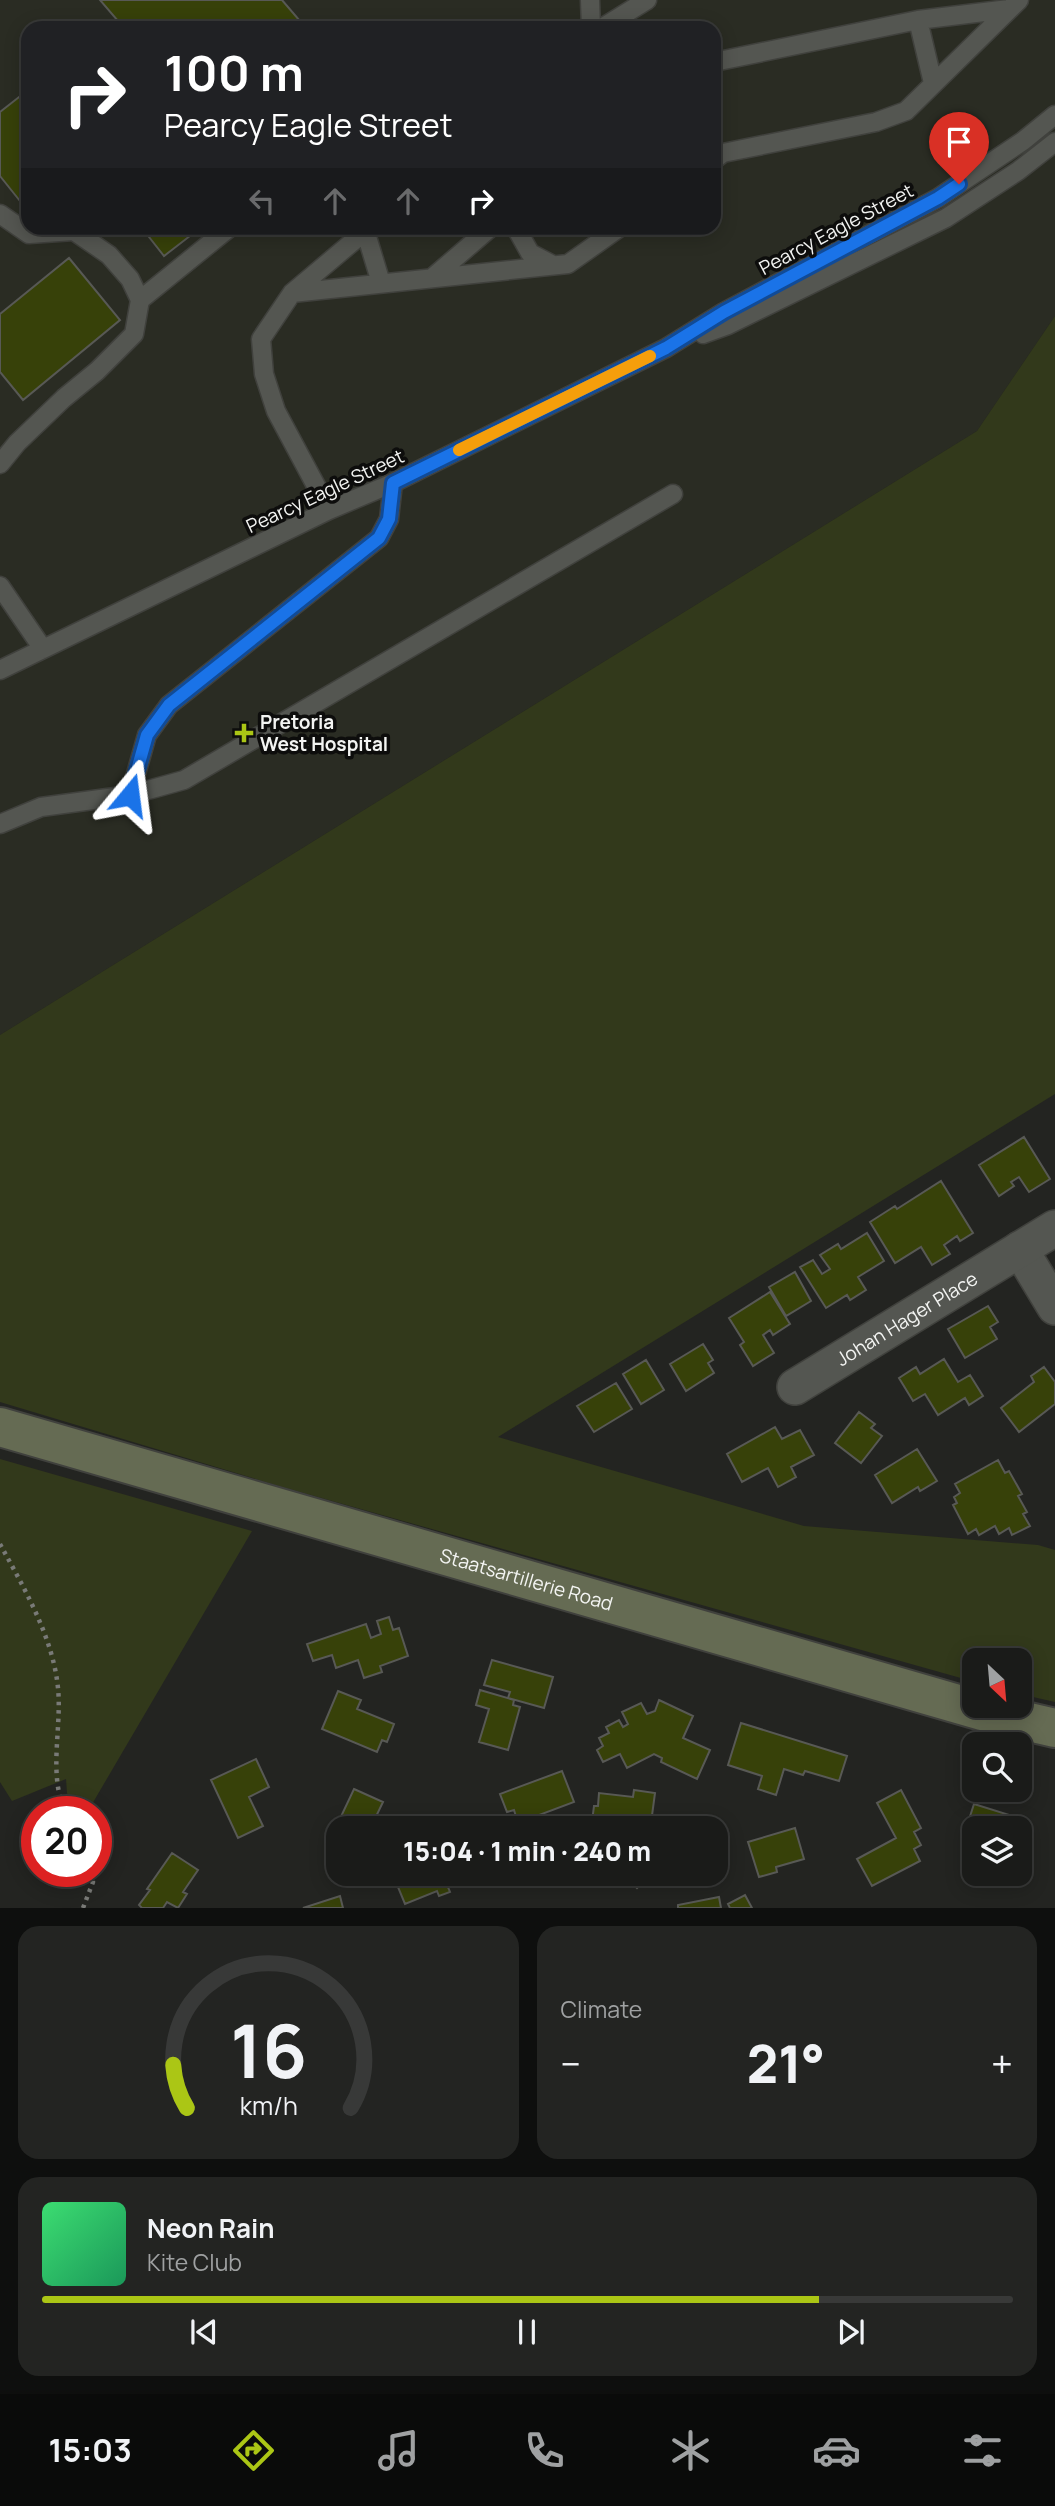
<!DOCTYPE html>
<meta charset="utf-8">
<style>
:root{--surface:#1a1b19;--page:#232422;--text:#f1f3f6;--muted:#9fa1a2;--line:#383938;--accent:#abc615}
body{margin:0;font-family:Manrope,sans-serif;background:var(--page);color:var(--text);height:100vh;display:flex;flex-direction:column;font-size:26px;white-space:nowrap}
*{box-sizing:border-box;margin:0}
p{font-size:23px;color:var(--muted)}
.icon{flex:none;width:38px;height:38px;fill:none;stroke:currentColor;stroke-width:2;stroke-linecap:round;stroke-linejoin:round}
.map{position:relative;height:1908px;overflow:hidden}
.panel{display:flex;flex-direction:column;gap:18px;padding:18px;background:#0e0f0e;flex:1}
.panel>*{flex:none}
.banner{position:absolute;left:21px;top:21px;width:700px;height:214px;border-radius:21px;box-shadow:0 4px 18px #0003,0 0 0 2px var(--line);background:#202124;color:#fff;overflow:hidden}
.needle{width:46px;rotate:154deg}
.tools{position:absolute;left:962px;top:1648px;display:grid;gap:14px}
.tools a{display:grid;place-items:center;width:70px;height:70px;border-radius:14px;background:var(--surface);box-shadow:0 4px 18px #0003,0 0 0 2px var(--line);font-size:35px}
.speed{position:absolute;left:21px;top:1796px;display:flex;gap:14px;font-size:35px;font-weight:700;text-align:center}
.speed>*{display:grid;place-content:center;width:91px;height:91px;border-radius:50%;background:var(--surface);box-shadow:0 4px 18px #0003,0 0 0 2px var(--line);line-height:1}
.speed .limit{border:10px solid #d22;background:#fff;color:#111}
.pin{position:absolute;display:grid;place-items:center;width:60px;height:60px;color:#fff;margin:-72px -30px;border-radius:50% 50% 50% 0;rotate:-45deg;box-shadow:0 0 7px #0007}
.pin .icon{rotate:45deg}
.me{position:absolute;width:77px;margin:-38px;rotate:16deg;stroke-linejoin:round;filter:drop-shadow(0 0 5px #0008)}
.turn{display:flex;align-items:center;gap:24px;height:147px;padding:0 28px;font-size:32px}
.turn .icon{width:91px;height:91px;stroke-width:2.5}
.turn b{display:block;font-size:49px;line-height:60px}
.lanes{display:flex;align-items:center;height:66px;padding:0 28px;background:#0003;justify-content:center;gap:35px;direction:ltr}
.lanes .off{opacity:.35}
.big{font-size:52px;font-weight:800;line-height:1.1}
.panel .card{flex:1;display:flex;flex-direction:column;justify-content:center;gap:10px;min-width:0;padding:0 24px;border-radius:21px;background:var(--page)}
.panel .dial{align-items:center;gap:0}
.dial svg{height:182px;overflow:visible;fill:none;stroke:var(--line);stroke-width:7;stroke-linecap:round;text-anchor:middle}
.dial text{fill:var(--text);stroke:none}
.song{display:flex;align-items:center;gap:21px}
.cover{width:84px;height:84px;border-radius:10px;background:linear-gradient(135deg,hsl(140 70% 55%),hsl(150 70% 35%))}
.played{height:7px;border-radius:4px;background:linear-gradient(90deg,var(--accent) 80%,var(--line) 80%)}
.keys{display:flex;justify-content:space-around;direction:ltr}
.heat{display:flex;justify-content:space-between;align-items:center;font-size:38px;direction:ltr}
.panel .tiles{flex:1;display:grid;gap:18px;grid-template-columns:1fr 1fr}
.card:last-child{grid-column:span 2}
.trip{position:absolute;left:326px;top:1816px;width:402px;height:70px;border-radius:21px;background:var(--surface);box-shadow:0 4px 18px #0003,0 0 0 2px var(--line);font-weight:800;line-height:70px;text-align:center}
.tabs{display:flex;height:112px;justify-content:space-around;align-items:center;background:#0a0b0a;color:var(--muted)}
.tabs .icon{width:49px;height:49px}
.tabs .active{color:var(--accent)}
.tabs b{font-size:32px;color:var(--text)}
.map>svg:first-child{display:block}
</style>
<div class="map">
<svg width="1055" height="1908" viewBox="0 0 1055 1908">
<rect width="100%" height="100%" fill="#232421"/>
<!-- built -->
<path fill="#2a2c23" fill-rule="evenodd" d="M0,0H1055V316L977,431L0,1035ZM28,28H714V228H28Z"/>
<!-- green -->
<path fill="#32391b" d="M1055,316V1094L498,1437L804,1526L1038,1545L1055,1550V1702L1020,1694V1661H975V1682L279,1486L0,1402V1035L977,431Z
M0,1459L252,1531L88,1811H73L67,1793L66,1779L12,1801L0,1782Z"/>
<!-- building -->
<path fill="#374109" stroke="#585955" stroke-width="2" d="M100,0H282L306,28H124Z
M28,90V211L0,176V112Z
M142,228H198L199,229L164,256Z
M69,258L120,320L23,400L0,372V314Z
M1024,1137L1050,1179L1029,1192L1019,1177L1011,1182L1014,1186L999,1196L979,1165Z
M941,1181L973,1233L960,1241L957,1236L944,1245L950,1254L932,1265L921,1247L895,1263L870,1222L895,1206L897,1209Z
M867,1233L884,1261L858,1277L866,1290L850,1300L847,1295L826,1308L800,1267L813,1260L822,1274L830,1269L820,1255L838,1244L841,1249Z
M795,1272L811,1301L786,1316L769,1287Z
M770,1292L790,1324L773,1335L770,1330L763,1335L774,1353L753,1366L740,1345L744,1342L729,1318Z
M988,1306L998,1322L990,1327L997,1339L965,1358L948,1329Z
M703,1344L713,1360L708,1363L714,1373L686,1391L670,1364Z
M944,1359L958,1382L970,1375L983,1396L969,1405L965,1398L938,1415L925,1394L913,1401L899,1378L916,1367L920,1374Z
M646,1360L664,1390L641,1404L623,1374Z
M1044,1367L1055,1382V1404L1019,1432L1001,1408L1034,1382L1031,1376Z
M616,1383L632,1409L594,1432L577,1406Z
M859,1412L875,1424L871,1428L882,1436L861,1463L835,1443Z
M775,1427L782,1439L800,1430L814,1455L791,1467L796,1477L778,1487L768,1468L742,1482L727,1454Z
M917,1449L937,1481L920,1491L918,1487L892,1503L875,1475Z
M998,1460L1005,1473L1009,1471L1022,1494L1018,1496L1027,1512L1023,1514L1030,1526L1012,1535L1009,1528L999,1534L995,1526L979,1535L976,1529L968,1534L953,1505L957,1503L954,1497L960,1493L955,1484Z
M389,1617L393,1630L399,1628L408,1656L380,1666L382,1672L364,1678L358,1660L336,1668L332,1655L313,1661L307,1644L366,1624L371,1638L381,1634L377,1621Z
M492,1660L553,1677L544,1708L508,1698L510,1692L484,1685Z
M480,1690L514,1700L513,1705L520,1707L508,1750L479,1742L489,1709L476,1705Z
M338,1691L361,1700L357,1709L394,1724L387,1742L382,1740L377,1752L322,1729Z
M659,1700L693,1716L683,1738L710,1750L697,1779L661,1762L662,1758L654,1754L627,1768L620,1754L603,1762L597,1750L603,1746L599,1738L609,1733L606,1727L619,1720L623,1727L628,1724L622,1712L641,1703L647,1714L655,1711Z
M741,1723L847,1756L839,1781L805,1771L803,1775L784,1769L776,1795L758,1789L762,1776L728,1765Z
M256,1759L269,1787L249,1797L263,1826L238,1838L211,1780Z
M562,1771L574,1802L518,1823L514,1810L507,1812L500,1794Z
M354,1789L383,1802L370,1829L336,1827Z
M634,1790L655,1793L651,1823L667,1825L666,1829H591L594,1806H598L599,1793L633,1797Z
M901,1790L921,1828L914,1832L921,1845L914,1849L920,1861L872,1886L857,1859L896,1838L877,1803Z
M974,1804L1022,1819L1019,1829H975V1838L964,1835Z
M795,1828L804,1859L776,1867L777,1872L759,1877L748,1842Z
M172,1853L198,1870L183,1892L187,1894L178,1908L167,1902L163,1908H142L139,1905L150,1890L147,1889Z
M467,1874L469,1880L448,1887L450,1892L439,1896L437,1891L405,1904L393,1875Z
M623,1874H651L637,1888Z
M745,1895L752,1908H730L728,1904Z
M340,1896L343,1908H303Z
M719,1897L721,1908H678V1905Z"/>
<g fill="none" stroke-linecap="round" stroke-linejoin="round">
<!-- lane casing -->
<g stroke="#40413d" stroke-width="21">
<path id="lane" d="M590,0L591,28
M918,20L933,83
M602,28L647,0
M714,62L918,20L1009,9
M714,160L723,153L876,122L906,111L1019,0
M0,214L29,234L74,231L109,255L130,279L140,300L134,334L97,371L64,398L17,443L0,464
M516,228L530,253L553,265
M365,230L381,283
M432,278L490,228
M292,293L568,264L619,228
M140,300L229,228
M703,334L728,325L946,218L1018,171L1055,142
M329,510L276,411L264,374L261,339L292,293L369,228
M0,586L43,649
M0,670L329,510L393,483L666,348L724,312L938,198L1023,141L1055,115
M130,795L147,735L169,705L379,538L389,519L393,483
M0,824L41,807L130,795L184,780L673,494"/>
</g>
<!-- street casing -->
<g stroke="#40413d" stroke-width="38">
<g id="street">
<path d="M1020,1249L1055,1307"/>
<path id="s1" d="M795,1387L1055,1228"/>
</g>
</g>
<!-- secondary casing -->
<g stroke="#40413d" stroke-width="42">
<g id="secondary">
<path id="s2" d="M0,1427L982,1711L1055,1728"/>
</g>
</g>
<!-- path -->
<path stroke="#797a77" stroke-width="4.5" stroke-dasharray="3.5 5" stroke-linecap="butt" d="M0,1544C24,1588 53,1637 58,1688C62,1728 48,1774 65,1811
M83,1908L93,1882L92,1871"/>
<!-- lane -->
<use href="#lane" stroke="#545651" stroke-width="18"/>
<!-- street -->
<use href="#street" stroke="#545651" stroke-width="35"/>
<!-- secondary -->
<use href="#secondary" stroke="#656b53" stroke-width="38"/>
</g>
<g fill="none" stroke-linecap="round" stroke-linejoin="round">
<!-- route casing -->
<g stroke="#114b97" stroke-width="18">
<path id="route" d="M130,795L147,735L169,705L379,538L389,519L393,483L666,348L724,312L938,198L959,184"/>
</g>
<!-- route -->
<use href="#route" stroke="#1a73e8" stroke-width="12"/>
<!-- slow -->
<path stroke="#f59e0b" stroke-width="12" d="M459,450L650,356"/>
</g>
<!-- markers -->
<path fill="#abc615" stroke="#0d0d0c" stroke-width="2.5" d="M240.5 722.5h7v7h7v7h-7v7h-7v-7h-7v-7h7z"/>
<g text-anchor="middle" dominant-baseline="central" stroke-width="7" stroke-linejoin="round" paint-order="stroke">
<!-- street labels -->
<g font-size="19" fill="#f3f4f2" stroke="#0d0d0c">
<text transform="translate(836 229) rotate(-28)">Pearcy Eagle Street</text>
<text transform="translate(325 491) rotate(-25)">Pearcy Eagle Street</text>
<text stroke="none"><textPath href="#s1" startOffset="131">Johan Hager Place</textPath></text>
<text stroke="none"><textPath href="#s2" startOffset="548">Staatsartillerie Road</textPath></text>
</g>
<!-- poi labels -->
<g font-size="19" font-weight="bold" fill="#f3f4f2" stroke="#0d0d0c" text-anchor="start">
<text x="260" y="722">Pretoria<tspan x="260" dy="22">West Hospital</tspan></text>
</g>
</g>
</svg>
<div class="tools">
<a><svg class="needle" viewBox="-14 -14 28 28"><path d="M0-13l5 13h-10z" fill="#e53935"/><path d="M0 13l5-13h-10z" fill="#9fa1a2"/></svg></a>
<a><svg class="icon" aria-label="search" viewBox="0 0 24 24"><circle cx="10" cy="10" r="6"/><path d="M15 15l6 6"/></svg></a>
<a><svg class="icon" aria-label="layers" viewBox="0 0 24 24"><path d="M12 4l9 5-9 5-9-5zM3 14l9 5 9-5"/></svg></a>
</div>
<div class="speed"><div class="limit">20</div></div>
<div class="pin" style="left:959px;top:184px;background:#d93025"><svg class="icon" aria-label="arrive" viewBox="0 0 24 24"><path d="M6 21V4h12l-3 4 3 4H6"/></svg></div>
<svg class="me" style="left:130px;top:795px" viewBox="-20 -20 40 40"><path d="M0-17L14 15 0 8-14 15z" fill="#1a73e8" stroke="#fff" stroke-width="4"/></svg>
<div class="trip">15:04 · 1 min · 240 m</div>
<div class="banner">
<div class="turn"><svg class="icon" aria-label="right" viewBox="0 0 24 24"><path d="M7 20v-9h11M14 6l5 5-5 5"/></svg><div><b>100 m</b>Pearcy Eagle Street</div></div>
<div class="lanes"><svg class="icon off" aria-label="left" viewBox="0 0 24 24"><path d="M17 20v-9H6M10 6l-5 5 5 5"/></svg><svg class="icon off" aria-label="ahead" viewBox="0 0 24 24"><path d="M12 20V5M6 11l6-6 6 6"/></svg><svg class="icon off" aria-label="ahead" viewBox="0 0 24 24"><path d="M12 20V5M6 11l6-6 6 6"/></svg><svg class="icon" aria-label="right" viewBox="0 0 24 24"><path d="M7 20v-9h11M14 6l5 5-5 5"/></svg></div>
</div>
</div>
<section class="panel">
<div class="tiles">
<div class="card dial"><svg viewBox="0 0 100 80">
<path d="M14 69A42 42 0 1 1 86 69"/>
<path d="M14 69A42 42 0 0 1 8 50" stroke="#abc615"/>
<text x="50" y="56" font-size="32" font-weight="700">16</text>
<text x="50" y="72" font-size="11">km/h</text>
</svg></div>
<div class="card"><p>Climate</p>
<div class="heat"><a>−</a><b class="big">21°</b><a>+</a></div>
</div>
<div class="card">
<div class="song"><i class="cover"></i><div><b>Neon Rain</b><p>Kite Club</p></div></div>
<div class="played"></div>
<div class="keys"><svg class="icon" aria-label="previous" viewBox="0 0 24 24"><path d="M18 5L8 12l10 7zM5 5v14"/></svg><svg class="icon" aria-label="pause" viewBox="0 0 24 24"><path d="M8 5v14M16 5v14"/></svg><svg class="icon" aria-label="next" viewBox="0 0 24 24"><path d="M6 5l10 7-10 7zM19 5v14"/></svg></div>
</div>
</div>
</section>
<nav class="tabs">
<b>15:03</b>
<svg class="icon active" aria-label="directions" viewBox="0 0 24 24"><path d="M12 3l9 9-9 9-9-9zM9 14v-3h6M13 9l2 2-2 2"/></svg>
<svg class="icon" aria-label="music" viewBox="0 0 24 24"><path d="M9 18V5l10-2v13"/><circle cx="6" cy="18" r="3"/><circle cx="16" cy="16" r="3"/></svg>
<svg class="icon" aria-label="phone" viewBox="0 0 24 24"><path d="M5 4h4l2 5-3 2q2 4 5 5l2-3 5 2v4C11 20 4 13 5 4z"/></svg>
<svg class="icon" aria-label="climate" viewBox="0 0 24 24"><path d="M12 3v18M4 7l16 10M4 17L20 7"/></svg>
<svg class="icon" aria-label="car" viewBox="0 0 24 24"><path d="M5 17H2v-5l4-1 3-4h7l3 4 3 1v5h-3M9 17h6M6 11h13"/><circle cx="7" cy="17" r="2"/><circle cx="17" cy="17" r="2"/></svg>
<svg class="icon" aria-label="filters" viewBox="0 0 24 24"><path d="M4 7h16M4 17h16"/><circle cx="9" cy="7" r="2"/><circle cx="15" cy="17" r="2"/></svg>
</nav>
